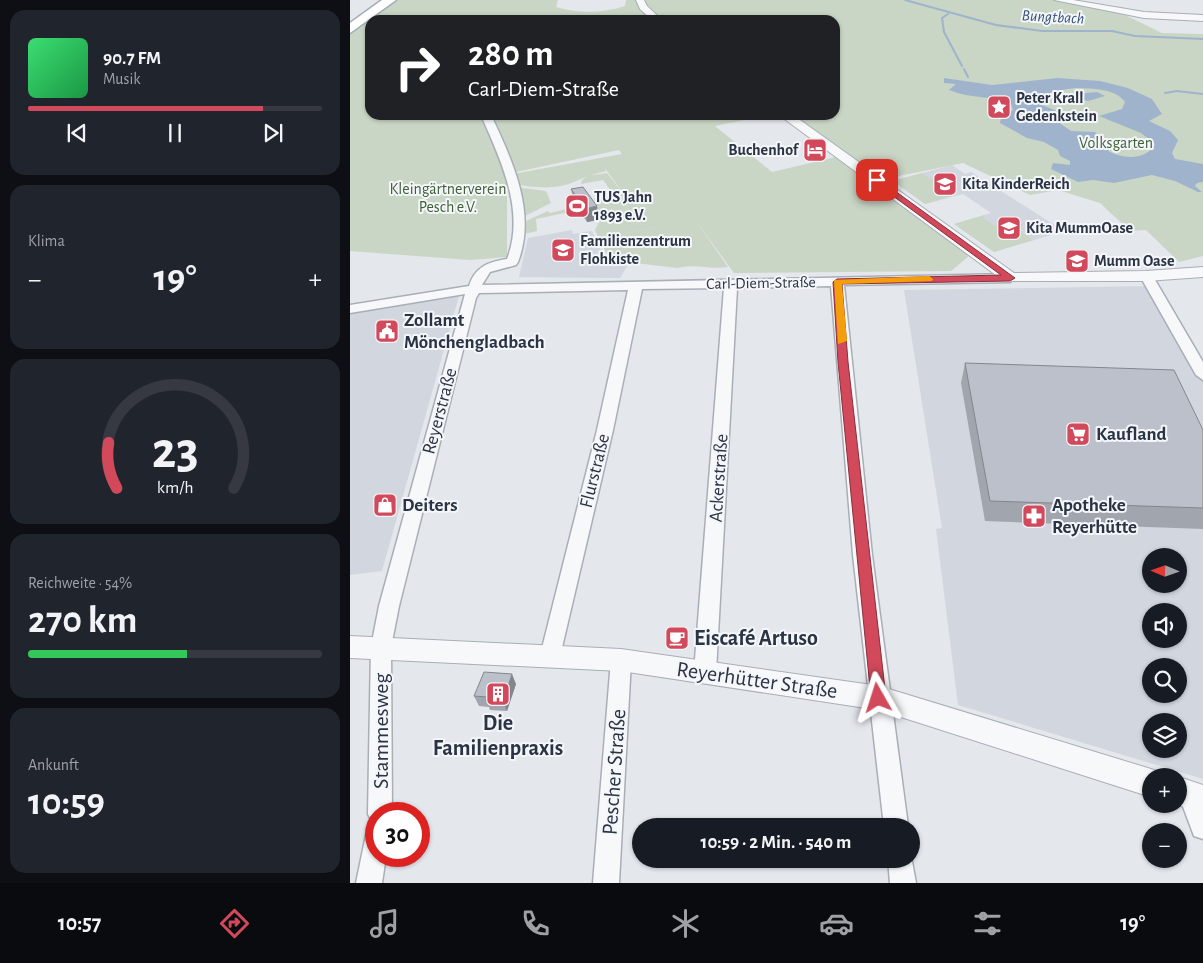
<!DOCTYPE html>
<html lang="de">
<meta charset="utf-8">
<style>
:root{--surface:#171b24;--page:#20242c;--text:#f1f3f6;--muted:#9ea1a6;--line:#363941;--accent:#d1495b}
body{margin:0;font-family:"Alegreya Sans",sans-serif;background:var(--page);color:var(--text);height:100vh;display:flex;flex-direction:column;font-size:19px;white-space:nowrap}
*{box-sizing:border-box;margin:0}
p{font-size:16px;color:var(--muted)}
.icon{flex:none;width:28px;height:28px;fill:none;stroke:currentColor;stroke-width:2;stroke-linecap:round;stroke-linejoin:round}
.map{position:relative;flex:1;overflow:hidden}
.details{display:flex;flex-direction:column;gap:10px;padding:10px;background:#0d0f14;width:350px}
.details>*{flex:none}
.top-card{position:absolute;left:15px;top:15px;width:475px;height:105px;border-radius:15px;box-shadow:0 1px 4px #0004;background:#202124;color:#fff;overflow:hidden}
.needle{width:32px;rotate:272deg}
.fabs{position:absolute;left:792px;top:548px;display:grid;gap:10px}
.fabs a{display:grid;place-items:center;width:45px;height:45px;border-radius:50%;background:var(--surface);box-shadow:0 1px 4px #0004;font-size:25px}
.speed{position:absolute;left:15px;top:802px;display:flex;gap:10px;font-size:25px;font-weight:700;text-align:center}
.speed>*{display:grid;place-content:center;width:65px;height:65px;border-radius:50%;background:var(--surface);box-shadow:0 1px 4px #0004;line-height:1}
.speed .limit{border:8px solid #d22;background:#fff;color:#111}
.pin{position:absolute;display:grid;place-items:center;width:42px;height:42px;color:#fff;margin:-21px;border-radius:10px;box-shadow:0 2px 8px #0006}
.me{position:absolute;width:55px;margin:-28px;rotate:354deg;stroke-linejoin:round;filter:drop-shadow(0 0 4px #0008)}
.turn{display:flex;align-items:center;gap:18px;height:105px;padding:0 20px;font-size:22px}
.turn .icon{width:65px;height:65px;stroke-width:2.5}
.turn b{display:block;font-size:35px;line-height:42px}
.big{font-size:38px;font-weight:700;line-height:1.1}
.details .tile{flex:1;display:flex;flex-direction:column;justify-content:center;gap:8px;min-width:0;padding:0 18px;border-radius:15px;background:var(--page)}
.details .dial{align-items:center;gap:0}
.dial svg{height:130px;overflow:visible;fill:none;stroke:var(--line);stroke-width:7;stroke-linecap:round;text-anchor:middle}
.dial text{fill:var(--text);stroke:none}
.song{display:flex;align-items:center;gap:15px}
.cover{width:60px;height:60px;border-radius:8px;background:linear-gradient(135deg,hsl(140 70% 55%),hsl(140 70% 35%))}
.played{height:5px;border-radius:2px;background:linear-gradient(90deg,var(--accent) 80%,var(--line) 80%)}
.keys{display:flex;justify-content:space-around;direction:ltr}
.heat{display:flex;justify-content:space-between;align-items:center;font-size:28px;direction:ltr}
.charge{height:8px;border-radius:4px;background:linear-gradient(90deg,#34c759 54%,var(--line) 0)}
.trip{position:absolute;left:282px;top:818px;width:288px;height:50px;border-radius:25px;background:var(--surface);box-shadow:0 1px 4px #0004;font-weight:700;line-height:50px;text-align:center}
.tab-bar{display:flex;height:80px;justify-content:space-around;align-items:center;background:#090b0e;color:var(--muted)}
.tab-bar .icon{width:35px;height:35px}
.tab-bar .active{color:var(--accent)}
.tab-bar b{font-size:22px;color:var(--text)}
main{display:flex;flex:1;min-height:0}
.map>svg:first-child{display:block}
</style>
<main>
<section class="details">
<div class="tile">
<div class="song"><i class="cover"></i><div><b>90.7 FM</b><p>Musik</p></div></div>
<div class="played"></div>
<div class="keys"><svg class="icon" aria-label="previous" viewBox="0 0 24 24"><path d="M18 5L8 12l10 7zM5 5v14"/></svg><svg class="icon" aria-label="pause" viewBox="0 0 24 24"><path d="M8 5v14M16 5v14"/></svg><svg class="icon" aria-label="next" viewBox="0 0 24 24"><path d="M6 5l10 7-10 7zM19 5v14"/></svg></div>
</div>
<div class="tile"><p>Klima</p>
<div class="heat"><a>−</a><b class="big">19°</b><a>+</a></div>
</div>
<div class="tile dial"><svg viewBox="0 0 100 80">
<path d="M14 69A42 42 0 1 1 86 69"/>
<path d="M14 69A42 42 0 0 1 9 41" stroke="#d1495b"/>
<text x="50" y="56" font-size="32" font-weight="700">23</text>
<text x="50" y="72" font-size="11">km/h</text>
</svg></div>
<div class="tile"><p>Reichweite · 54%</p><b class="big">270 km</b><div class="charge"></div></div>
<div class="tile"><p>Ankunft</p><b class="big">10:59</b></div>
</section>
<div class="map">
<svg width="853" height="883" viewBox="0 0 853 883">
<rect width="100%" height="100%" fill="#e4e7ec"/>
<!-- built -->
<path fill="#d2d6de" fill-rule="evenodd" d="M602,165L615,174L621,172L714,231L644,252L604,224L641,213L613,194L575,204L543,181Z
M222,230L223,234L242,231L256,261L278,265L270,278L169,277L178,238Z
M807,286L853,372V779L608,705L586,529L592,528L554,290ZM801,556H829V584H801ZM801,611H829V639H801ZM801,666H829V694H801ZM801,721H829V749H801Z
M83,296H109L32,571L0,575V311Z"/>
<!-- green -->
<path fill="#c9d6c5" d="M47,0H208L206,7C228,14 254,13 275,6L276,0H710L773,14L812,33L853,34V256L829,262L796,230L780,231L750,203L708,190L680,195L613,163L534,179L436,115H485V20H20V115H419L365,126L422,172L486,157L619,256L601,271L384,273L346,221L378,267C362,270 343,263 328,268L259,260L250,239L344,219L249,239L245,230L250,220L241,207L247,205L244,199L263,194L253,180L231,184L232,180L238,176L257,173L277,198L254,167L256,171C244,174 236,177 226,181C208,190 184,188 165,184L163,174L272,154L269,150L157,174V257L120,260L0,251V35Z
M572,173L581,179L588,177L600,185L590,189L600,195H606L575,204L543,181Z
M165,187L196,191L201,203L171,218Z
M217,209L219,212L186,219L187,231L174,234V222L176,221L198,211L200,213Z
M635,215L633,218L644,226L656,222L683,240L644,252L604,224Z"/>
<!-- water -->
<path fill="#9fb4cc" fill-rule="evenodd" d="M594,78L642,85L707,78L750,81L778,88L802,99L812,114L799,121L820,131L828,140L822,153L825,159L853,164V182L847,183L845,186L852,192H848L825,181L802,175L764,183L743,180L728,182L701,169L703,163L720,165V161L710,156L708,150L694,142L677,138L650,123L651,118L663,110L661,104C640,95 620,99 599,90L606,84L594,83ZM726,88C743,89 765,88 775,102L772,109L749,116L791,133L805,144C796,161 773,159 758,151L761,148L745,132L721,131L708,122L709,112L685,102L704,91Z
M747,92L755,96L738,101L714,95Z"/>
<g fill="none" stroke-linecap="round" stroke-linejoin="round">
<!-- stream -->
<path stroke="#9fb4cc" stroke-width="2" d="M555,0L646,25L692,31H762L785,36L853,39
M598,14L592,18L594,32L612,66
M614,69L618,77
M815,93L827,91L853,94"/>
<!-- minor casing -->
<g stroke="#a9aeb7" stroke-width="3">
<path id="minor" d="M131,115H141C162,160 187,212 168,262L166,265L140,272L132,285L660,274L666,278L660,282L494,285L522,555L558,826H534L503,555L481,286L387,288L366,672L362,679L355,681L348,679L344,672L374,288L292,289L263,430L210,656L207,662L200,665L193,662L190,656L247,430L278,290L129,293L126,298L49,606L41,647L42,814H26V824L22,822L18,814L21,647L29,606L115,294L0,313V305L119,286C125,267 138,262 157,259C176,211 150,159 131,115Z
M796,272L801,273L853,362V380L846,375L790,276Z
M271,651L278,654L281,660L269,883H243L261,660L264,654Z
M840,783L848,787L853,798V839L844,836L829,796L832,787Z
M26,827V856H36L32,883H6L17,830Z
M561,856L566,883H540L538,859H561Z"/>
</g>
<!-- tertiary casing -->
<g stroke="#a9aeb7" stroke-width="2">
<path id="tertiary" d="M286,0H294L297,6L312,20H302L290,9Z
M704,0H723L794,12L853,15V21L794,18Z
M429,115H443L664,273L796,271L853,267V277L796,281H654Z
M0,636L271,649L529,686L801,769L811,773L812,776H801V797L529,710L271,671L0,658Z
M829,777L853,785V813L825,804H829Z"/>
</g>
<!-- primary casing -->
<g stroke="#a3abb8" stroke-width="3">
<path id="primary" d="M32,0H46L0,33V23Z"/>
</g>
<!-- minor -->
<use href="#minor" fill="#f7f8fa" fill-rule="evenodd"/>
<!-- tertiary -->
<use href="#tertiary" fill="#f7f8fa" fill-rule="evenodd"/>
<!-- primary -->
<use href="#primary" fill="#fff" fill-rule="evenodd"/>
</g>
<!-- wall -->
<path fill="#a1a5ae" d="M221,189L249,220L237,222L224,203Z
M615,363L853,430V529L635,521L611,383Z
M166,684L157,711L140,710L139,707L129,706L124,696Z"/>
<!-- shaded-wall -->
<path fill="#83868d" d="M247,206L249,220L237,222L235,209Z
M162,674L166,684L157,711L153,702Z"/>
<!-- building -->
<path fill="#bbc0ca" stroke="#83868d" d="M233,187L247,206L235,209L221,189Z
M615,363L824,370L853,430V508L640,501Z
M134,672L162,674L153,702L136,701L137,697L124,696Z"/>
<!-- route -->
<path fill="#d1495b" stroke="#882f3b" d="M527,178L665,278L660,281L492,284L498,362L536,698L534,703L528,705L523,703L521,698L488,362L483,282L487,279L651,275L524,182V179Z"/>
<!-- slow -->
<path fill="#f59e0b" d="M579,276L583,279L582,281L492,284L497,341L488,344L484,280Z"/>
<!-- icons -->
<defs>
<g id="sight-square" transform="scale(1.25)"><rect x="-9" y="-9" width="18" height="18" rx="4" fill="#d1495b" stroke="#f4f6f9"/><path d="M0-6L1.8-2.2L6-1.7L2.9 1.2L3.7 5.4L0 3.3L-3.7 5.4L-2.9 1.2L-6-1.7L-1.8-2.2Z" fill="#fff"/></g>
<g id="hotel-square" transform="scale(1.25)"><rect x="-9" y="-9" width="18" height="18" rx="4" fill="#d1495b" stroke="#f4f6f9"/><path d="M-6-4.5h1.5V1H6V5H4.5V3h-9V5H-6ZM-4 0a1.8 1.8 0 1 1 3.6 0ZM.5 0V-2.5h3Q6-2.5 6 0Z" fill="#fff"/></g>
<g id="school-square" transform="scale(1.25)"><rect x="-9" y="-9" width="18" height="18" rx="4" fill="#d1495b" stroke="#f4f6f9"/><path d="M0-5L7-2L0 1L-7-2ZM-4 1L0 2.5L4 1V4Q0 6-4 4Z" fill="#fff"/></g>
<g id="stadium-square" transform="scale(1.25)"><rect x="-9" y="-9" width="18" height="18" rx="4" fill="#d1495b" stroke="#f4f6f9"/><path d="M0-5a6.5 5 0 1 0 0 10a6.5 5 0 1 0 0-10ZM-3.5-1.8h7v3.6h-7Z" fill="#fff"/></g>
<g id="civic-square" transform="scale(1.25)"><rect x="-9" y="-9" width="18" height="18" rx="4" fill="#d1495b" stroke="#f4f6f9"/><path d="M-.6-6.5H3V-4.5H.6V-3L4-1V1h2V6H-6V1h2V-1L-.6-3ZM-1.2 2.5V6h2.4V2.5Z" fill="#fff"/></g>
<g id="supermarket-square" transform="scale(1.25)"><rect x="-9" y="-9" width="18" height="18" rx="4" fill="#d1495b" stroke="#f4f6f9"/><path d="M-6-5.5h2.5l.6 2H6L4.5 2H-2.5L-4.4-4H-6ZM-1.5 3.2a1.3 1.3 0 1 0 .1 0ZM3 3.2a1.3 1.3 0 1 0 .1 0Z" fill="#fff"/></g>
<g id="shop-square" transform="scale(1.25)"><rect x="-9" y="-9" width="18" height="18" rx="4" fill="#d1495b" stroke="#f4f6f9"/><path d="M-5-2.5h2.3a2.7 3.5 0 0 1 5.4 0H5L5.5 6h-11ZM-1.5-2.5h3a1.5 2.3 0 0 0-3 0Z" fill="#fff"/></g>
<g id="pharmacy-square" transform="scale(1.25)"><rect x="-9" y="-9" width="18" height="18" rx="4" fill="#d1495b" stroke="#f4f6f9"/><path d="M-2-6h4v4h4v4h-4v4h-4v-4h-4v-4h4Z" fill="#fff"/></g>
<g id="cafe-square" transform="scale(1.25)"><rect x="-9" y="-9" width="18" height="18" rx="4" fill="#d1495b" stroke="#f4f6f9"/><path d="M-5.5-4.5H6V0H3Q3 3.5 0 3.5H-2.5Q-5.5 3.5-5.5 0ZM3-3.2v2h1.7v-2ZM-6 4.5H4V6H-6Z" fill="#fff"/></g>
<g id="building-square" transform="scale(1.25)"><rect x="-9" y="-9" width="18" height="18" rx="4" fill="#d1495b" stroke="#f4f6f9"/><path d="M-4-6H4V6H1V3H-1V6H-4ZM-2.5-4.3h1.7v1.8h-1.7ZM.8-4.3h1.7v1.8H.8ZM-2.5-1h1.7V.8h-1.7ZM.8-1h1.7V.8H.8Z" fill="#fff"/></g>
</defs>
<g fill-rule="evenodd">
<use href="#sight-square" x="649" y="107"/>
<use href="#hotel-square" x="465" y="150"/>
<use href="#school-square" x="595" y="184"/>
<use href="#stadium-square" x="227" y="206"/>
<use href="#school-square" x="659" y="228"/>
<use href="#school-square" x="213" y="250"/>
<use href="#school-square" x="727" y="261"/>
<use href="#civic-square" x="37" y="331"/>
<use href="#supermarket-square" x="728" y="434"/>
<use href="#shop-square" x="35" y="505"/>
<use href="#pharmacy-square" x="684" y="516"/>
<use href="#cafe-square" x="327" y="638"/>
<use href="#building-square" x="148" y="694"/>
</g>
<g text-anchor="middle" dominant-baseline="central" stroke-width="4" stroke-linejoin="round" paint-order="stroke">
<!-- far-water labels -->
<g font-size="16" font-style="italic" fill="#34527a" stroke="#f4f6f9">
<text transform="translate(703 17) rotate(3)">Bungtbach</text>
</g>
<!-- far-poi labels -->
<g font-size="16" font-weight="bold" fill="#2b3445" stroke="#f4f6f9" text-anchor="start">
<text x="666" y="98">Peter Krall<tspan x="666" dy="18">Gedenkstein</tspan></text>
<text x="448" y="150" text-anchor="end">Buchenhof</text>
<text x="612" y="184">Kita KinderReich</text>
<text x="244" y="197">TUS Jahn<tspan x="244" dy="18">1893 e.V.</tspan></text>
<text x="676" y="228">Kita MummOase</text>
<text x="230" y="241">Familienzentrum<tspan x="230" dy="18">Flohkiste</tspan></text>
<text x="744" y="261">Mumm Oase</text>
</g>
<!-- far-park labels -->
<g font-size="16" fill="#3f6138" stroke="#f4f6f9">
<text x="766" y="143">Volksgarten</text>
<text x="98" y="189">Kleingärtnerverein<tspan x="98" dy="18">Pesch e.V.</tspan></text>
</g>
<!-- far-street labels -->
<g font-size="16" fill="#2b3445" stroke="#f4f6f9">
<text transform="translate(411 283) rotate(-1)">Carl-Diem-Straße</text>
</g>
<!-- poi labels -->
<g font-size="19" font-weight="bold" fill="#2b3445" stroke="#f4f6f9" text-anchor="start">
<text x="54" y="320">Zollamt<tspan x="54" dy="22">Mönchengladbach</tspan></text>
<text x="746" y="434">Kaufland</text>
<text x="52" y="505">Deiters</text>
<text x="702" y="505">Apotheke<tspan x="702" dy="22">Reyerhütte</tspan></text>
</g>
<!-- street labels -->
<g font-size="19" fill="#2b3445" stroke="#f4f6f9">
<text transform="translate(90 411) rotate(-75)">Reyerstraße</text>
<text transform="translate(245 471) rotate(-76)">Flurstraße</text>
<text transform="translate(369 478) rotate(-86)">Ackerstraße</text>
</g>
<!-- near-poi labels -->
<g font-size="22" font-weight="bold" fill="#2b3445" stroke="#f4f6f9" text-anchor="start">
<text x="344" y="638">Eiscafé Artuso</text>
<text x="148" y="723" text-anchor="middle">Die<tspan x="148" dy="25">Familienpraxis</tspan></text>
</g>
<!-- near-street labels -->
<g font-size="22" fill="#2b3445" stroke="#f4f6f9">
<text transform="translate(407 680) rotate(8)">Reyerhütter Straße</text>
<text transform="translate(31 731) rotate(-90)">Stammesweg</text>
<text transform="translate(264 772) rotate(-86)">Pescher Straße</text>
</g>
</g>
</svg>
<div class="fabs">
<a><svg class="needle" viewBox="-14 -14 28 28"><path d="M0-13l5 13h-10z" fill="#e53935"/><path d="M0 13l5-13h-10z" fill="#9ea1a6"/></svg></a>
<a><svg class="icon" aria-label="sound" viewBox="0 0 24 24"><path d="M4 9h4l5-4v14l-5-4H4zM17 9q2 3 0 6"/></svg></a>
<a><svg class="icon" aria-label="search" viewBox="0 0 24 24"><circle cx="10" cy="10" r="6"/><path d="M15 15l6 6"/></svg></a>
<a><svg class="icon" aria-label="layers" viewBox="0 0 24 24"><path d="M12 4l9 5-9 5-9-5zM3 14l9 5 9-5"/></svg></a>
<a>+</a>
<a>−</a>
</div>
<div class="speed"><div class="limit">30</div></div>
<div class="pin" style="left:527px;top:180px;background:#d93025"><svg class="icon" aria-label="arrive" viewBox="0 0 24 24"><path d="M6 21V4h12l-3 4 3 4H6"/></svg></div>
<svg class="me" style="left:528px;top:698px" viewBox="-20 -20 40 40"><path d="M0-17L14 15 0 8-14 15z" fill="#d1495b" stroke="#fff" stroke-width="4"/></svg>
<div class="trip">10:59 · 2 Min. · 540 m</div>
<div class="top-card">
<div class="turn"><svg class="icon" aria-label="right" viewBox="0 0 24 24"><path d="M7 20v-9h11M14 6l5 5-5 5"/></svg><div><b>280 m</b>Carl-Diem-Straße</div></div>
</div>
</div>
</main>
<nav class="tab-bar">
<b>10:57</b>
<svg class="icon active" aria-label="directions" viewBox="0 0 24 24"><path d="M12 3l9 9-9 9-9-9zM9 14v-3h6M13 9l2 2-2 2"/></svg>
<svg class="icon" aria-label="music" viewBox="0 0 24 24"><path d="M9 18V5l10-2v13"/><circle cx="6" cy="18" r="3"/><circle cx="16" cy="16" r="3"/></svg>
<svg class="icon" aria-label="phone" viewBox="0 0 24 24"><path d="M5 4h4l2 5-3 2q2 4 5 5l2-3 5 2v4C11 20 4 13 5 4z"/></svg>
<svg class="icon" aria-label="climate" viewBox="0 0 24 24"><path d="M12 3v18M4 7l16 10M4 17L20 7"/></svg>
<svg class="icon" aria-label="car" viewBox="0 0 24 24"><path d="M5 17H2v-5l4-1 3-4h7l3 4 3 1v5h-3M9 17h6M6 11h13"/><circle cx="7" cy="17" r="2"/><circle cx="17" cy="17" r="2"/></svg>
<svg class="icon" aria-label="filters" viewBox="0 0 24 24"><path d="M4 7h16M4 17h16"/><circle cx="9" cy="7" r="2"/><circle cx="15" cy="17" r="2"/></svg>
<b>19°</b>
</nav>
